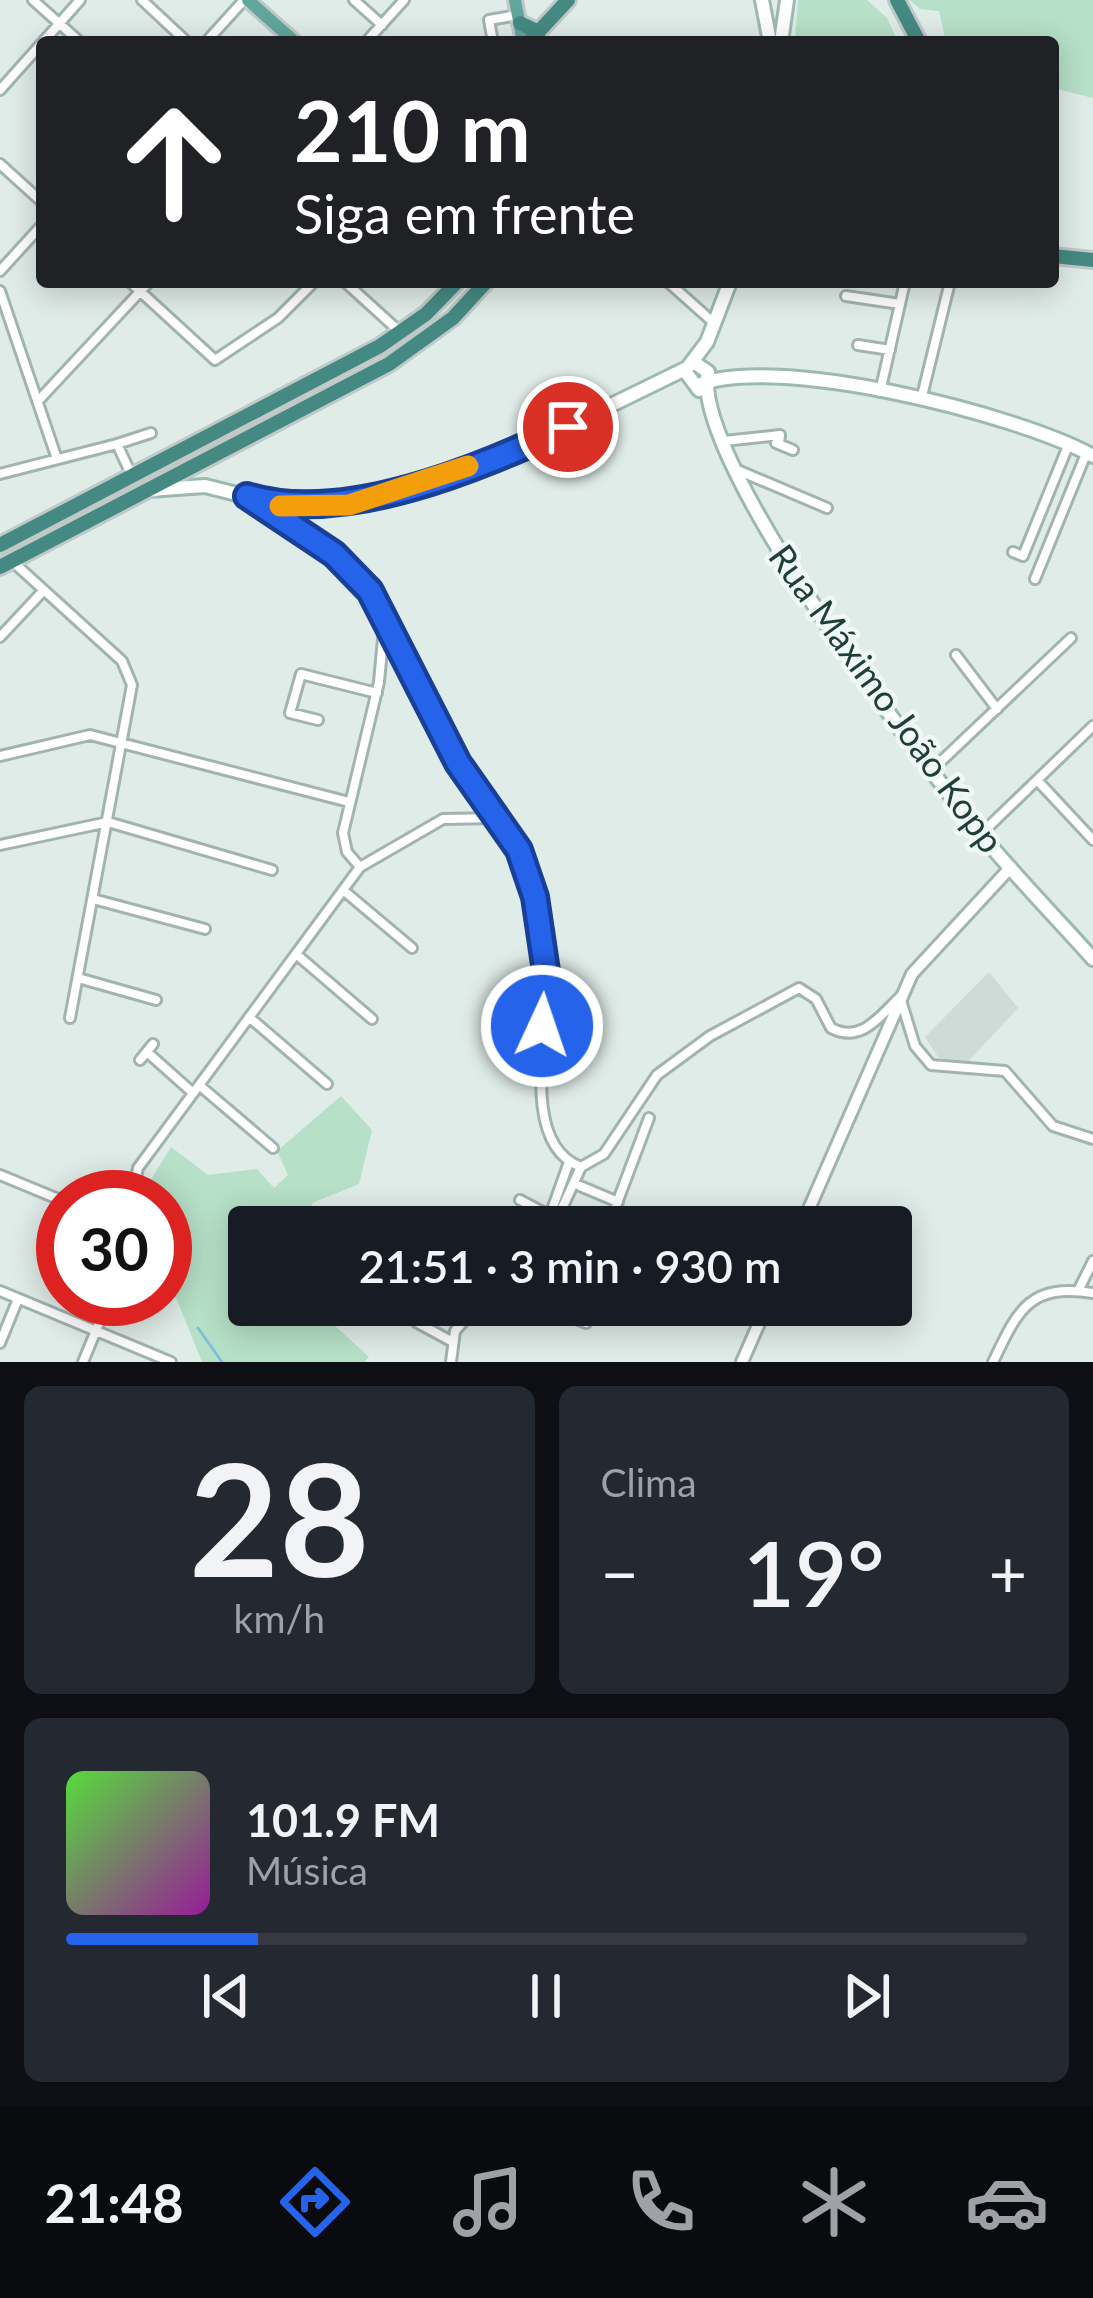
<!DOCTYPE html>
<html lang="pt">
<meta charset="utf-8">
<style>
:root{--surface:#171b24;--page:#242831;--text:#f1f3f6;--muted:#9ea1a6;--line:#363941;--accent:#2563eb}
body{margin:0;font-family:Lato,sans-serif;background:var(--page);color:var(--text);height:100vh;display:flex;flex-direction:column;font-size:45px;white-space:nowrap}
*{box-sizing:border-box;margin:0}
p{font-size:39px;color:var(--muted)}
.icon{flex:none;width:66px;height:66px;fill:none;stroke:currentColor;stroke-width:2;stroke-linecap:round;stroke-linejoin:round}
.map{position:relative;height:1362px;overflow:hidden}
.details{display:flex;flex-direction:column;gap:24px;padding:24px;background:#0d0f14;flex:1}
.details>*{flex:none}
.banner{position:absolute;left:36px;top:36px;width:1023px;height:252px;border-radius:12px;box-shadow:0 6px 30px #0003;background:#202124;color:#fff;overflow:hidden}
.speed{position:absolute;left:36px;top:1170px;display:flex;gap:24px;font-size:60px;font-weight:700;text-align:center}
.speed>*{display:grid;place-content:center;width:156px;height:156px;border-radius:50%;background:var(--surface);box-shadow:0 6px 30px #0003;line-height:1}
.speed .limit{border:18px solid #d22;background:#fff;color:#111}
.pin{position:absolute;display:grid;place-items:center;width:102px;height:102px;color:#fff;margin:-51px;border:6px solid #fff;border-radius:50%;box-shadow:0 3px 12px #0007}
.me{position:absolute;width:132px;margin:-66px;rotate:3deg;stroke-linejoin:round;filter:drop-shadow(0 0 9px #0008)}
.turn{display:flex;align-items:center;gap:42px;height:252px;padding:0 60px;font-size:54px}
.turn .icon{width:156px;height:156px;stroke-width:2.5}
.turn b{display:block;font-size:84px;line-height:102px}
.big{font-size:90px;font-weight:600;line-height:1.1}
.details .tile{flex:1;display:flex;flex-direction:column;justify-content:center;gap:18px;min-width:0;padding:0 42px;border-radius:18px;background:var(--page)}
.details .dial{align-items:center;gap:0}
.dial b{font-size:156px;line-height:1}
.song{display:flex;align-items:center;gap:36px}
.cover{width:144px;height:144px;border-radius:18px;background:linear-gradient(135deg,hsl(110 70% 55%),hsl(300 70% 35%))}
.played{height:12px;border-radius:6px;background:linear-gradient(90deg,var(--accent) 20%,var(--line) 20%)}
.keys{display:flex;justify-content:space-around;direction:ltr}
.heat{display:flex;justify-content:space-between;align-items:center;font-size:66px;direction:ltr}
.details .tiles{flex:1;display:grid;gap:24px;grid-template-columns:1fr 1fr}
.tile:last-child{grid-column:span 2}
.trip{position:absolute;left:228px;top:1206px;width:684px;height:120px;border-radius:12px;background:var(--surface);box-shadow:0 6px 30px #0003;font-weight:600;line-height:120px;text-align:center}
.menu{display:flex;height:192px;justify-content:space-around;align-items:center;background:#090b0e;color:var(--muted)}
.menu .icon{width:84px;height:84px}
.menu .current{color:var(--accent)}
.menu b{font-size:54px;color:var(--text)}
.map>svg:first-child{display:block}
</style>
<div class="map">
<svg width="1093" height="1362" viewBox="0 0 1093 1362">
<rect width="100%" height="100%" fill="#e0ece8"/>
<!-- built -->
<path fill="#cedcd7" d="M989,972L1018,1008L965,1065L938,1057L925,1037Z"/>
<!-- green -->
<path fill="#b6e0c7" d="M798,0H867L887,18L898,42H795Z
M910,0H1093V98L1053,88V42H946L939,11L920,9Z
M341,1096L372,1130L359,1184L312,1203L309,1227H249V1305H335L332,1323L369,1357L364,1362H202L173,1290L184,1251L165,1217V1197H154L147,1186L171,1147L208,1175L257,1169L274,1188L288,1175L277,1151Z"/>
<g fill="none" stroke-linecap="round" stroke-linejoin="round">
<!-- stream -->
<path stroke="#82bfd7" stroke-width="3" d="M198,1328L222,1362"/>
<!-- minor casing -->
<g stroke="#a2b4b0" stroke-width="14">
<path id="minor" d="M33,0L80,42
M142,0L187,42
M354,0L382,25
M43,42L80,0
M206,42L244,0
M366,42L404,0
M493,42L489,20L518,15
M0,90L42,43
M0,164L42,202
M0,271L42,225
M130,282L215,360L278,318L314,282
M345,282L400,332
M668,282L714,323
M0,291L57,459
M846,296L900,304
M858,345L890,350
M880,392L905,282
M921,400L950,282
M38,401L149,282
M724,441L780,435L779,444
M776,443L793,450
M117,444L151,433
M735,469L827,508
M0,474L117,444L131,474
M254,501C292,526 333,548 363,583C406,631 424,704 456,759C476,793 507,822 523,857C539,894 549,951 548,991C546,1037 521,1145 581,1167L604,1154L657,1075L710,1036L799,988L816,999L831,1028C861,1044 880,1016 900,997L915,1046L931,1065L1005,1071L1053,1126L1093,1139
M1013,552L1023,556L1068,446
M13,562L122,661L132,685L70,1018
M1035,579L1086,454
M0,637L44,590
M956,655L997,709
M318,720L290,713L301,674L377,693
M0,756L90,735L349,802
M933,769L1071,638
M1037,780L1093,840
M982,833L1093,726
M0,845L108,822L272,870
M360,867L347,852L343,833L379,682L385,617
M343,890L412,948
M93,899L205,929
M296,954L372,1019
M78,978L156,1000
M249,1017L327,1084
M147,1052L193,1093
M140,1060L153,1044
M199,1085L273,1148
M0,1175L63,1201
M580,1186L618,1202
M132,1197L138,1168L360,867L443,819L496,818
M520,1200L571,1227
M808,1210L839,1223
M549,1218L569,1162
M543,1227L559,1215L581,1167
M608,1227L649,1118
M0,1291L171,1362
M1078,1291L1093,1261
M542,1305L586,1323
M416,1322L451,1341
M0,1343L18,1299
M83,1362L109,1299
M451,1362L455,1331L478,1305
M993,1362C1018,1310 1029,1283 1093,1293"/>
</g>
<!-- tertiary casing -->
<g stroke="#a2b4b0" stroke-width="16">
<path id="tertiary" d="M801,1227L912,974L1011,867
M742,1362L767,1305"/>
</g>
<!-- secondary casing -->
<g stroke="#9db9b2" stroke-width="18">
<path id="secondary" d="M762,0L770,42
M781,42L787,0
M695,363L708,372C690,455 913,749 972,823C1009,870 1053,914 1093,959
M696,386C773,352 1020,415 1093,456
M699,390L685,371L707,342L730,282
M149,490L205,486L293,508L349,504L544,438L687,368"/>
</g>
<!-- primary casing -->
<g stroke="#c0c9c8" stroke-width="18">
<path id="primary" d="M248,0L295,42
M515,0L523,42"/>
</g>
<!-- trunk casing -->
<g stroke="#c0c9c8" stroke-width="20">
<path id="trunk" d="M897,0L919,42
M520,23L539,32
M529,42L568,0
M1053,256L1093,260
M0,545L380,346L426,314L457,282
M0,567L389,364L453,318L486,282"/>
</g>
<!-- minor -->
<use href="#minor" stroke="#fff" stroke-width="8"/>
<!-- tertiary -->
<use href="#tertiary" stroke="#fff" stroke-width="10"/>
<!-- secondary -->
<use href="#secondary" stroke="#fff" stroke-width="12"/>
<!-- primary -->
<use href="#primary" stroke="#60a69d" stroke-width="12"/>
<!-- trunk -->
<use href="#trunk" stroke="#448a82" stroke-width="14"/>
</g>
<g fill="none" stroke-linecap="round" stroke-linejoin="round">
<!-- route casing -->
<g stroke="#184099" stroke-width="30">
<path id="route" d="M542,1026L547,978L535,897L519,850L458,763L370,591L334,554L247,496C344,526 478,468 568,427"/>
</g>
<!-- route -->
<use href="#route" stroke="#2563eb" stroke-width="21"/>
<!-- slow -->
<path stroke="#f59e0b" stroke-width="21" d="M280,506L349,505L468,466"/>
</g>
<g text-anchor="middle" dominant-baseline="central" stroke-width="9" stroke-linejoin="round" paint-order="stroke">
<!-- street labels -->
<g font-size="36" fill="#1f3e3a" stroke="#f0f8f5">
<text transform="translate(887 698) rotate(54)">Rua Máximo João Kopp</text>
</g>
</g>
</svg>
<div class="speed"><div class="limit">30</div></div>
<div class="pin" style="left:568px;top:427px;background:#d93025"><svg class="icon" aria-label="arrive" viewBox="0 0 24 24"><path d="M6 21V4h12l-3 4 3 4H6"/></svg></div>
<svg class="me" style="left:542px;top:1026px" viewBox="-20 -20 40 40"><circle r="17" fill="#2563eb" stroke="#fff" stroke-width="3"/><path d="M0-11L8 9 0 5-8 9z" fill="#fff"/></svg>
<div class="trip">21:51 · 3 min · 930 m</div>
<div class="banner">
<div class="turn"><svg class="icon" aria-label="ahead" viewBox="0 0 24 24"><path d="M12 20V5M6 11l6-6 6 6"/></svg><div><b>210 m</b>Siga em frente</div></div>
</div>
</div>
<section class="details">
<div class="tiles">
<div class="tile dial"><b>28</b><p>km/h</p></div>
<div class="tile"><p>Clima</p>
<div class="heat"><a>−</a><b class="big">19°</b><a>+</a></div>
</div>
<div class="tile">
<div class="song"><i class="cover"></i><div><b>101.9 FM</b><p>Música</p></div></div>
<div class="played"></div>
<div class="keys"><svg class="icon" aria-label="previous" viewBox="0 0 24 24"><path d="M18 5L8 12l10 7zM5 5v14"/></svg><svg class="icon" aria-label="pause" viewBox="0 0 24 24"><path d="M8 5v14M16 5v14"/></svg><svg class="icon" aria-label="next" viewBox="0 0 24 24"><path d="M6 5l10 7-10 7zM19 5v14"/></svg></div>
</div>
</div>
</section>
<nav class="menu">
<b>21:48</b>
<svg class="icon current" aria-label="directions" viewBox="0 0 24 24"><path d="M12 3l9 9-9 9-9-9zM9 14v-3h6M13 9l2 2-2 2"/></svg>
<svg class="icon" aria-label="music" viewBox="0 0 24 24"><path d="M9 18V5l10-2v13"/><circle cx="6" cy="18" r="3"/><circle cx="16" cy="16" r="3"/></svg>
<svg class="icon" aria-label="phone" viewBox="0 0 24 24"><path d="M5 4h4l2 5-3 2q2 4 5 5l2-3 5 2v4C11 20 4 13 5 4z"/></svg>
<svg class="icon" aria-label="climate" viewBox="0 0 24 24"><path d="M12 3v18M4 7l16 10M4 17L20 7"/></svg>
<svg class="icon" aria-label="car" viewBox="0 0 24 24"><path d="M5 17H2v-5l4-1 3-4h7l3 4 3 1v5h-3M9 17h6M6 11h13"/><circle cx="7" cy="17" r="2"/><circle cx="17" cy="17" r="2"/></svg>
</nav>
